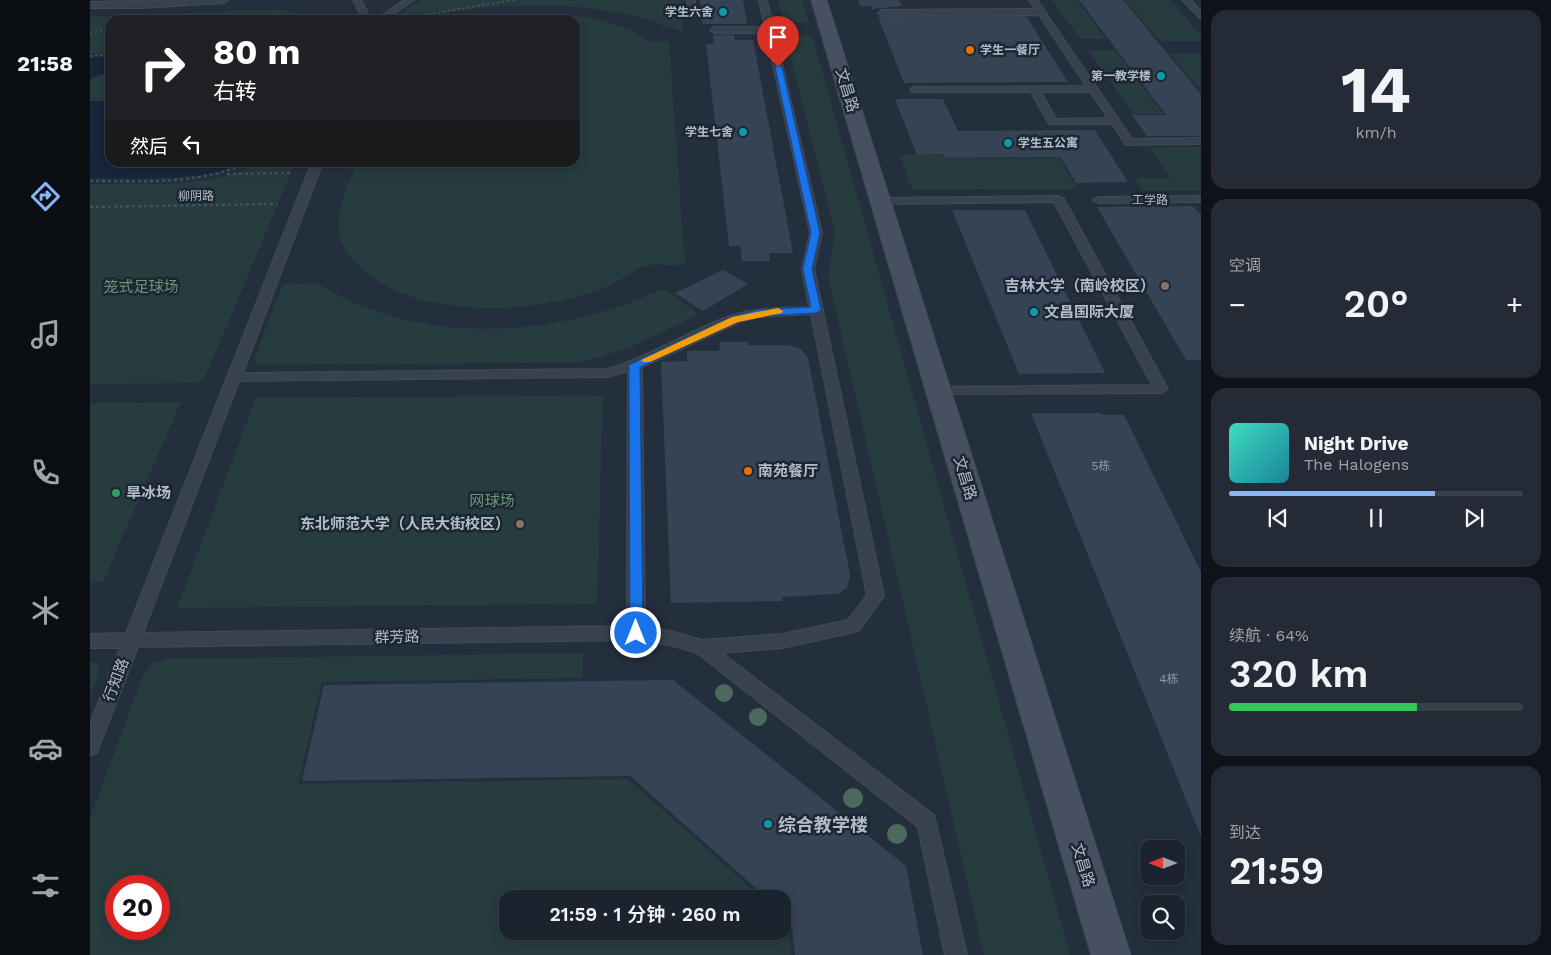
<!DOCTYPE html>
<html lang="zh">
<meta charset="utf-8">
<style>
:root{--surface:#1b232e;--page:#242b36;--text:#f1f3f6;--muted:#a0a4aa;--line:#39404a;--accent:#8ab4f8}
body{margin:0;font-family:"Work Sans","Noto Sans SC",sans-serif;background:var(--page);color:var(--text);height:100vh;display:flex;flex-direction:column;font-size:19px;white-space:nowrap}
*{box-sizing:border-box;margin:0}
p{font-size:16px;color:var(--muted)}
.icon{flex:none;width:28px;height:28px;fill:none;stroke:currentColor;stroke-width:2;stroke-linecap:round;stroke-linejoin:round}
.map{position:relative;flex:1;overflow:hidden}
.sheet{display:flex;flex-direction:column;gap:10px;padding:10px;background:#0f1319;width:350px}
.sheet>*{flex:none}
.hud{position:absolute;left:15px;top:15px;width:475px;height:152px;border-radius:15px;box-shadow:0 2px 12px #0003,0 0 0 1px var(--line);background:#202124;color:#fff;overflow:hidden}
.needle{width:32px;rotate:270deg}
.controls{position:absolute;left:1050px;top:840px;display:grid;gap:10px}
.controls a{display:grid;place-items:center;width:45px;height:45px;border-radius:10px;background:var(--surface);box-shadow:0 2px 12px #0003,0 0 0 1px var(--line);font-size:25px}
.speed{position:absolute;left:15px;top:875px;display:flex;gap:10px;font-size:25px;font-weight:700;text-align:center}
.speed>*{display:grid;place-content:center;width:65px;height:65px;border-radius:50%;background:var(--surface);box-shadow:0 2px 12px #0003,0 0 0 1px var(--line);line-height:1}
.speed .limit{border:8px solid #d22;background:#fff;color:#111}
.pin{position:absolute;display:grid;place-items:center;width:42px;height:42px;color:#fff;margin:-51px -21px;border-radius:50% 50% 50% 0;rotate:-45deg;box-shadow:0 0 5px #0007}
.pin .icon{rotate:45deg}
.me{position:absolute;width:55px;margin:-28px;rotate:0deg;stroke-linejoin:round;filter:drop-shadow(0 0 4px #0008)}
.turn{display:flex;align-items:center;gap:18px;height:105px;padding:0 25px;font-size:22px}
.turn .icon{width:65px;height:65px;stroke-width:2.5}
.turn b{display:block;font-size:35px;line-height:42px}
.then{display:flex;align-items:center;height:48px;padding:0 25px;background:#0003;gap:10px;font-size:19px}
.big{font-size:38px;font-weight:600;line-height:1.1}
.sheet .tile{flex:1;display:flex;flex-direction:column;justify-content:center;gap:8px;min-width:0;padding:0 18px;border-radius:15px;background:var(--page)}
.sheet .dial{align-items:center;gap:0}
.dial b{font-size:65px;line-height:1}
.song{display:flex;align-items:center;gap:15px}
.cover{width:60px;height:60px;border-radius:8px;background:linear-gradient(135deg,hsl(170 70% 55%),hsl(190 70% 35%))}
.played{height:5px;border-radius:2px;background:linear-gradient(90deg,var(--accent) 70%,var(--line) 70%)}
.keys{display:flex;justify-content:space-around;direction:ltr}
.heat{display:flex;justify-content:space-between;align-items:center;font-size:28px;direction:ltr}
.charge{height:8px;border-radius:4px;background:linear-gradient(90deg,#34c759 64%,var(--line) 0)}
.trip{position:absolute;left:409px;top:890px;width:292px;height:50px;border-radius:15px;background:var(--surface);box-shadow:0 2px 12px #0003,0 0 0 1px var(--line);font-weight:600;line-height:50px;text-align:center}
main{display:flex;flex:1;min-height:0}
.dock{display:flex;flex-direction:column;width:90px;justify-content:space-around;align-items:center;background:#0b0e12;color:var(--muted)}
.dock .icon{width:35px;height:35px}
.dock .on{color:var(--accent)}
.dock b{font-size:22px;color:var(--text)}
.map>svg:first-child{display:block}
</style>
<main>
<nav class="dock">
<b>21:58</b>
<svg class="icon on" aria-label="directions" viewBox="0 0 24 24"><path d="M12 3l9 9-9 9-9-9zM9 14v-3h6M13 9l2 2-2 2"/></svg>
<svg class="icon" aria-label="music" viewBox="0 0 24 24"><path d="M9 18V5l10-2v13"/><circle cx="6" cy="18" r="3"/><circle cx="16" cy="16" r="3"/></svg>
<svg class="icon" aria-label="phone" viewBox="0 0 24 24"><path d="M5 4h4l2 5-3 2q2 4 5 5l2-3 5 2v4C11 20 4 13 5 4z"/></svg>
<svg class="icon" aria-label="climate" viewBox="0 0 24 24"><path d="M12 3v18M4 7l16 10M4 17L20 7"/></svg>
<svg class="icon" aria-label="car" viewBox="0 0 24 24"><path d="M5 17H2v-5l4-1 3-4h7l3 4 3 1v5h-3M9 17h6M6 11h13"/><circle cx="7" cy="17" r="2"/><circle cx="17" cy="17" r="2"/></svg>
<svg class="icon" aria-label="filters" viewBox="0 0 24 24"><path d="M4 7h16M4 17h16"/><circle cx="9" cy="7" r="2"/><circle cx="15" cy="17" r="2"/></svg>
</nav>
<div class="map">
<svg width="1111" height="955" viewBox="0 0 1111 955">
<rect width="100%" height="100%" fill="#242f3e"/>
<!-- green -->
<path fill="#263c3f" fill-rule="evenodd" d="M332,0H591L593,30C580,31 567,21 553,18C526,11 498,7 470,6C435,4 401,6 367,11C343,14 322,21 299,20Z
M687,0H712L719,23L694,21Z
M962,0H987L1016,39H990Z
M1035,0H1080L1111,35V41H1070Z
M192,9L204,12L212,20H20V52L0,54V17Z
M437,14H475L511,20L541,30L561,42L579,41L595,265C583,266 566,263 554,266C546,268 536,277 528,281C512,290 492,296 474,300C413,313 321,314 272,269C262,260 252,249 249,235C244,212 259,184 267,163L485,162V20H385Z
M703,35H722L980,955H894L738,276L745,232L696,38Z
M998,50H1025L1073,114H1043Z
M1080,54H1111V91L1083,57Z
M20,71V101H0V79Z
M1059,147H1111V191H1053L1044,178H1081Z
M810,155H852L854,159L970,158L987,189L822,190Z
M166,163H205L114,380L107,383L0,384V184C48,183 125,190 166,163Z
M227,283C329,348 467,338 573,289L609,314C570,333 532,354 489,362L175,365L167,363L164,359L193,284Z
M513,396L507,604L87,608L166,398Z
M91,402L13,582L0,583V403Z
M493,653L492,678L232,682L208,784L538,779L673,899H418V931H692L693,916L697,920L701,955H0V818L53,675L63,663L79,659ZM26,886H69V929H26Z
M0,661L7,663L10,670L0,697Z"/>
<!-- water -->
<path fill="#17263c" d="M20,56V71L0,79V58Z
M0,101H20V162L153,163C112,183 46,177 0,178Z"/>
<!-- building -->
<path fill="#364354" d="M610,0H653L657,24H613Z
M768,0H809L812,6L782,9L781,6H770Z
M989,0H1033L1111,94V136H1057L1042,115H1076Z
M936,16L978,82L814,83L788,17Z
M623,35H644L645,40H663L703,253H679L680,261H652L650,246H639L616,44H624Z
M805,99H853L868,131L1005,130L1038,182L986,183L971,157L855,158L853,154L827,155Z
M1102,206L1111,214V360H1096L1007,207Z
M862,210H935L1015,373L929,374Z
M633,270L658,284L613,311L585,293Z
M629,342H658V345H698L711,349L718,358L760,575L757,588L748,594L692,597V601L581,603L571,362L597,361V351H630Z
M941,413H1010L1012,415H1034L1111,572V837Z
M583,680L816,866L833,955H705L701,918L692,911V899H678L540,776L212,781L234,685Z"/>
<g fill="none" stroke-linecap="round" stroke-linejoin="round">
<!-- lane casing -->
<g stroke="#414a57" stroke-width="2">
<path id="lane" d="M94,0H138L134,3L50,8H0V2Z
M263,0H271L281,20H273Z
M314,0H324L295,20H285Z
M597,0H605V16L598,14Z
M669,0H677L732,233L724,269L794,596L769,631L692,648L632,653L844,815L877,955H855L828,827L607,653L580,645L546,640L48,647L9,747L7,753L0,755V723L30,648H0V634L36,633L222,162H233L153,373L518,369C561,356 598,331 640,316C666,307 693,308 719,307L712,269L720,233L676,33H624L620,30L624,27H675ZM721,314L777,595L758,620L692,634L612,640L580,631L555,627L552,367L650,322L668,317ZM538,371L537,626L53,633L149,381L518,377Z
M939,0H947L1042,139L1111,138V144L1039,145L1035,144L1022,124H959L941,92H821V88L824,87L996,86L949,15L792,16L788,13L792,10L945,9ZM951,92H1000L1018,118L966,119Z
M1092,0H1101L1111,11V19Z
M968,196L974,199L1078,389L1071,393L843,394L841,391L848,387L1062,385L964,202L790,204L784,201L790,198Z
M1111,196V202L1009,203L1003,200L1009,197Z"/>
</g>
<!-- secondary casing -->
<g stroke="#414a57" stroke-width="1">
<path id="secondary" d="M721,0H737L1041,955H1001Z"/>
</g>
<!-- path-far1 -->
<path stroke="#3f5557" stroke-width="2" stroke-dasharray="2.5 2.5" stroke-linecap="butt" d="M333,15L424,0
M238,20L252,16
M0,34L20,27
M0,56L20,54"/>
<!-- path -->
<path stroke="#3f5557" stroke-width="2.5" stroke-dasharray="3 3" stroke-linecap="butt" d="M137,174L201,173
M0,181C54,181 109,185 160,162
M0,207L187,204"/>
<!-- lane -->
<use href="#lane" fill="#38414e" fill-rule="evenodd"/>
<!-- secondary -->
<use href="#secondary" fill="#465061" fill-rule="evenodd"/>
</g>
<!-- trees -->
<g fill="#4b6a5d">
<circle cx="634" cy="693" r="9"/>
<circle cx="668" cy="717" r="9"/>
<circle cx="763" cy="798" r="10"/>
<circle cx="807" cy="834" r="10"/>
</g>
<!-- route -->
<path fill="#1a73e8" stroke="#114b97" d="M688,65L692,67L730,233L722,269L731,310L726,313L669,316L648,321L550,367L553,633L546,638L540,633L539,365L642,317L668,310L721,307L713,269L721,233L685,67Z"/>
<!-- slow -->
<path fill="#f59e0b" d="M688,308L693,311L692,313L648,322L560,362H553L551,360L642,317Z"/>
<!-- markers -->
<g fill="#0f9aa8" stroke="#1d2633" stroke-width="2">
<circle cx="633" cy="12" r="5"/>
<circle cx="1071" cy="76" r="5"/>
<circle cx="653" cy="132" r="5"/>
<circle cx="918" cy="143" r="5"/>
<circle cx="944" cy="312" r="5"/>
<circle cx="678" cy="824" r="5"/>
</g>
<g fill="#e8710a" stroke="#1d2633" stroke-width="2">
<circle cx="880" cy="50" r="5"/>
<circle cx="658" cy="471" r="5"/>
</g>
<g fill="#8d6e63" stroke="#1d2633" stroke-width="2">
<circle cx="1075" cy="286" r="5"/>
<circle cx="430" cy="524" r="5"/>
</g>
<circle fill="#2e9e5b" stroke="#1d2633" stroke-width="2" cx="26" cy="493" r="5"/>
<g text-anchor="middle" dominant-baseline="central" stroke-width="5" stroke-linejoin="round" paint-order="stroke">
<!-- far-poi labels -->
<g font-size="12" font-weight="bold" fill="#b4bcc9" stroke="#1d2633" text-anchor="end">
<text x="623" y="12">学生六舍</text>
<text x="890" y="50" text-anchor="start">学生一餐厅</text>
<text x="1061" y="76">第一教学楼</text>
<text x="643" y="132">学生七舍</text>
<text x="928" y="143" text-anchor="start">学生五公寓</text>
</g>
<!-- far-street labels -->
<g font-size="12" fill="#b4bcc9" stroke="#1d2633">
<text transform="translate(106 196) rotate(-1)">柳阴路</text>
<text x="1060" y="200">工学路</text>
</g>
<!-- number labels -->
<g font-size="12" fill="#929caa">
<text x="1011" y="466">5栋</text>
<text x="1079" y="679">4栋</text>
</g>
<!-- street labels -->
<g font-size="15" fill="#b4bcc9" stroke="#1d2633">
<text transform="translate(757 90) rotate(73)">文昌路</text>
<text transform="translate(875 478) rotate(73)">文昌路</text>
<text transform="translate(307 637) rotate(-1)">群芳路</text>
<text transform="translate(26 680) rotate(-69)">行知路</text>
<text transform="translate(993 865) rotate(73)">文昌路</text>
</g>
<!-- poi labels -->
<g font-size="15" font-weight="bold" fill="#b4bcc9" stroke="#1d2633" text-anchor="start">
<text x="1065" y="286" text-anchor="end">吉林大学（南岭校区）</text>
<text x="954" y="312">文昌国际大厦</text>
<text x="668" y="471">南苑餐厅</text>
<text x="36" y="493">旱冰场</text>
<text x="420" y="524" text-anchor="end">东北师范大学（人民大街校区）</text>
</g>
<!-- park labels -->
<g font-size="15" fill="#6b9a76" stroke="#1d2633">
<text x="51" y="287">笼式足球场</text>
<text x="402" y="501">网球场</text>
</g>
<!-- near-poi labels -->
<g font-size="18" font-weight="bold" fill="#b4bcc9" stroke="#1d2633" text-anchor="start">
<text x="688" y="824">综合教学楼</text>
</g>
</g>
</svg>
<div class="controls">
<a><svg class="needle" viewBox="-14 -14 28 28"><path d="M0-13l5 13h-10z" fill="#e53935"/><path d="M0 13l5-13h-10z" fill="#a0a4aa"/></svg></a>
<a><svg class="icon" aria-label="search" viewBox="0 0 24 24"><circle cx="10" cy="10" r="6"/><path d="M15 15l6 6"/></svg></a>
</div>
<div class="speed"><div class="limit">20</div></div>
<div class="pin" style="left:688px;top:67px;background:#d93025"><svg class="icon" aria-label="arrive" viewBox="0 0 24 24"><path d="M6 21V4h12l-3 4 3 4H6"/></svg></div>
<svg class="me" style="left:546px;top:633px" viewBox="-20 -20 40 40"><circle r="17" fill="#1a73e8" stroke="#fff" stroke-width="3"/><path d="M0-11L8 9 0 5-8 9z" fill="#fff"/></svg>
<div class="trip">21:59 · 1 分钟 · 260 m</div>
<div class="hud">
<div class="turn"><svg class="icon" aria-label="right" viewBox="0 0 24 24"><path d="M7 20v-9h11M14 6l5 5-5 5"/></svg><div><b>80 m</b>右转</div></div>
<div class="then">然后<svg class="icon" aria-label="left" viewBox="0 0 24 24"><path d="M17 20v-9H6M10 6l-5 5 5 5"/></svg></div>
</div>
</div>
<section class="sheet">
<div class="tile dial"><b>14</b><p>km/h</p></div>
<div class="tile"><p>空调</p>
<div class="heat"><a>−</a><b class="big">20°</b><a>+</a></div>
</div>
<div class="tile">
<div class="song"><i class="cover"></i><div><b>Night Drive</b><p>The Halogens</p></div></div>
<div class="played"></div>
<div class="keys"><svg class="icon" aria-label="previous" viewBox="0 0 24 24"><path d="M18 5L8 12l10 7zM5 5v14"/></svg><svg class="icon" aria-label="pause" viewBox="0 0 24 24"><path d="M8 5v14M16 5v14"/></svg><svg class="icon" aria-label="next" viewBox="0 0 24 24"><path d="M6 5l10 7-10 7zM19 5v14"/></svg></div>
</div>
<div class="tile"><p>续航 · 64%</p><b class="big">320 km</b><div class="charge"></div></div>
<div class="tile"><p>到达</p><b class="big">21:59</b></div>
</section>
</main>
